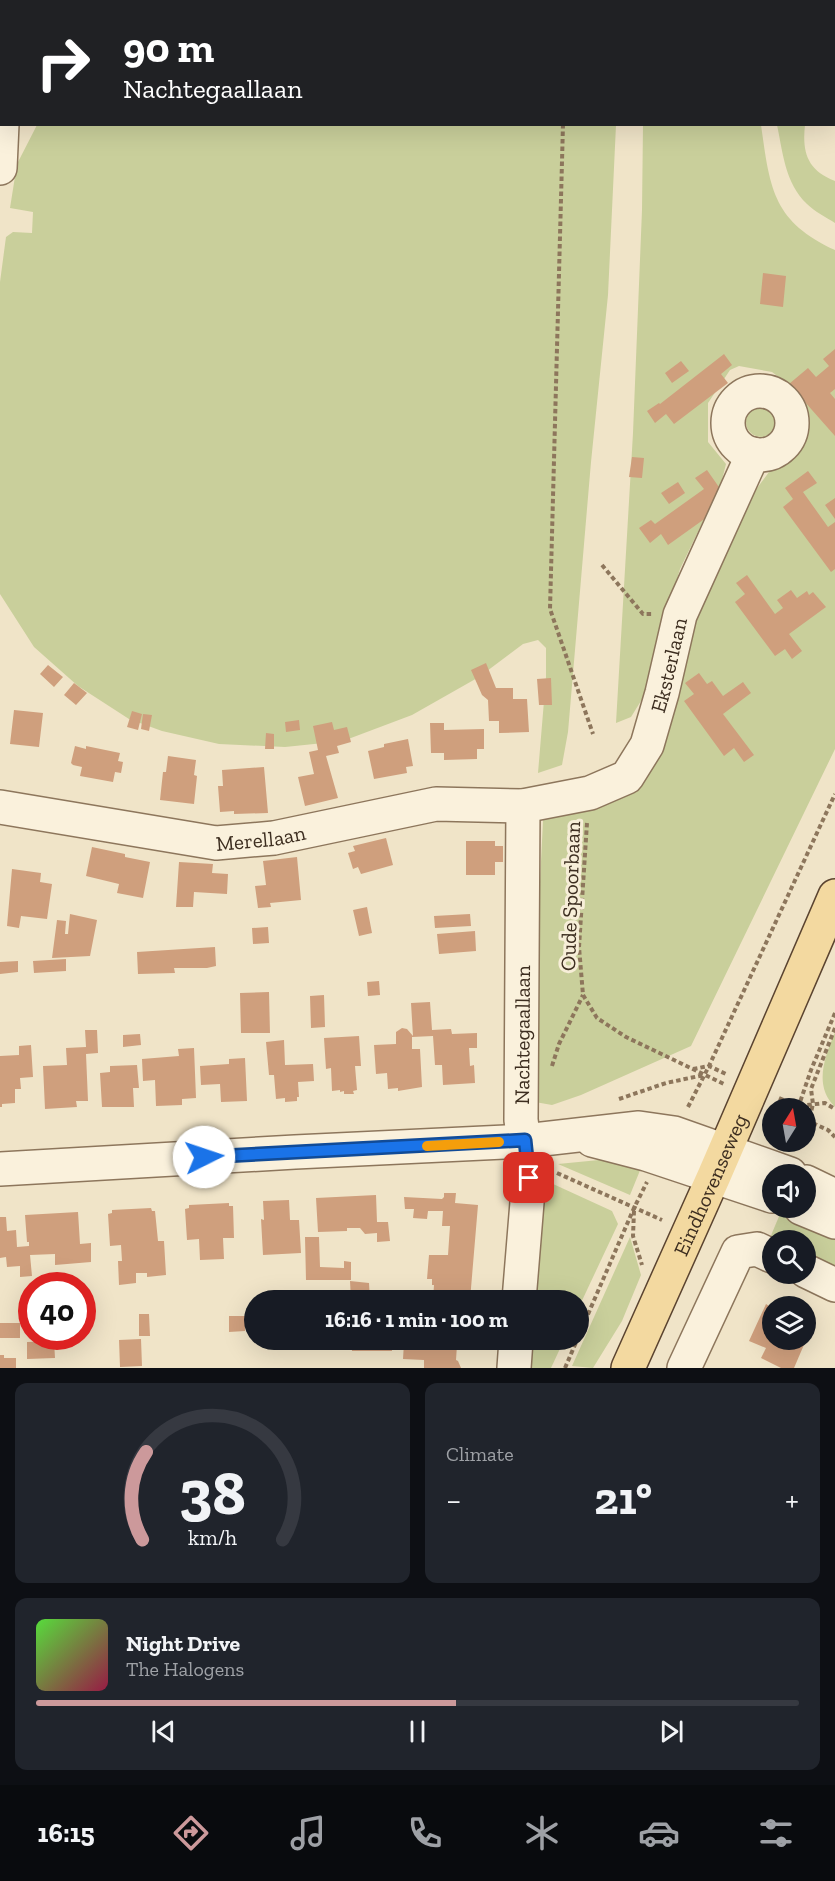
<!DOCTYPE html>
<meta charset="utf-8">
<style>
:root{--surface:#171b24;--page:#20242c;--text:#f1f3f6;--muted:#9ea1a6;--line:#363941;--accent:#cc999b}
body{margin:0;font-family:"Zilla Slab",serif;background:var(--page);color:var(--text);height:100vh;display:flex;flex-direction:column;font-size:22px;white-space:nowrap}
*{box-sizing:border-box;margin:0}
p{font-size:20px;color:var(--muted)}
.icon{flex:none;width:33px;height:33px;fill:none;stroke:currentColor;stroke-width:2;stroke-linecap:round;stroke-linejoin:round}
.map{position:relative;height:1368px;overflow:hidden}
.side{display:flex;flex-direction:column;gap:15px;padding:15px;background:#0d0f14;flex:1}
.side>*{flex:none}
.hud{position:absolute;left:0px;top:0px;width:836px;height:126px;box-shadow:0 6px 24px #0002;background:#202124;color:#fff;overflow:hidden}
.needle{width:39px;rotate:11deg}
.tools{position:absolute;left:762px;top:1098px;display:grid;gap:12px}
.tools a{display:grid;place-items:center;width:54px;height:54px;border-radius:50%;background:var(--surface);box-shadow:0 6px 24px #0002;font-size:30px}
.speed{position:absolute;left:18px;top:1272px;display:flex;gap:12px;font-size:30px;font-weight:700;text-align:center}
.speed>*{display:grid;place-content:center;width:78px;height:78px;border-radius:50%;background:var(--surface);box-shadow:0 6px 24px #0002;line-height:1}
.speed .limit{border:9px solid #d22;background:#fff;color:#111}
.pin{position:absolute;display:grid;place-items:center;width:51px;height:51px;color:#fff;margin:-26px;border-radius:12px;box-shadow:0 3px 9px #0006}
.me{position:absolute;width:66px;margin:-33px;rotate:86deg;stroke-linejoin:round;filter:drop-shadow(0 0 4px #0008)}
.turn{display:flex;align-items:center;gap:21px;height:126px;padding:0 24px;font-size:27px}
.turn .icon{width:78px;height:78px;stroke-width:2.5}
.turn b{display:block;font-size:42px;line-height:51px}
.big{font-size:45px;font-weight:800;line-height:1.1}
.side .tile{flex:1;display:flex;flex-direction:column;justify-content:center;gap:9px;min-width:0;padding:0 21px;border-radius:12px;background:var(--page)}
.side .dial{align-items:center;gap:0}
.dial svg{height:156px;overflow:visible;fill:none;stroke:var(--line);stroke-width:7;stroke-linecap:round;text-anchor:middle}
.dial text{fill:var(--text);stroke:none}
.song{display:flex;align-items:center;gap:18px}
.cover{width:72px;height:72px;border-radius:9px;background:linear-gradient(135deg,hsl(110 70% 55%),hsl(340 70% 35%))}
.played{height:6px;border-radius:3px;background:linear-gradient(90deg,var(--accent) 55%,var(--line) 55%)}
.keys{display:flex;justify-content:space-around;direction:ltr}
.heat{display:flex;justify-content:space-between;align-items:center;font-size:33px;direction:ltr}
.side .tiles{flex:1;display:grid;gap:15px;grid-template-columns:1fr 1fr}
.tile:last-child{grid-column:span 2}
.trip{position:absolute;left:244px;top:1290px;width:345px;height:60px;border-radius:30px;background:var(--surface);box-shadow:0 6px 24px #0002;font-weight:800;line-height:60px;text-align:center}
.tab-bar{display:flex;height:96px;justify-content:space-around;align-items:center;background:#090b0e;color:var(--muted)}
.tab-bar .icon{width:42px;height:42px}
.tab-bar .active{color:var(--accent)}
.tab-bar b{font-size:27px;color:var(--text)}
.map>svg:first-child{display:block}
</style>
<div class="map">
<svg width="835" height="1368" viewBox="0 0 835 1368">
<rect width="100%" height="100%" fill="#f0e4c8"/>
<!-- green -->
<path fill="#c9cf9b" d="M0,0H621L2,2V98Z
M650,0H835V60L834,2Z
M37,125H616L608,295L591,462L568,732L562,765L538,773L546,677V648L538,640L523,644L479,677L412,715L343,741L285,747L219,744L162,731L129,719L78,686L34,647L0,594V282L6,237L13,232L32,233L33,212L10,208L17,164Z
M643,125H761C770,187 772,221 835,250V749L691,1046L581,1095L552,1105L535,1102L530,1083L544,801L613,792L679,655L734,519L772,468L794,455L804,435L806,410L792,387L772,372L739,366L730,370L708,403V442L726,464L721,484L680,569L656,650L649,688L631,717L616,723L633,433L642,210Z
M777,125H805C802,152 807,170 835,181V223C826,217 815,212 807,204C785,183 783,153 777,125Z
M746 422a15 15 0 1 1 30 0a15 15 0 1 1-30 0Z
M835,1032V1107C813,1085 825,1057 835,1032Z
M599,1160L628,1161L641,1168L630,1195L558,1164Z
M540,1178L612,1211L618,1224L579,1307V1300H532Z
M787,1213L835,1232V1275L806,1263V1240H772L767,1245L780,1214Z
M630,1237L641,1275L622,1321L593,1368L572,1366Z
M529,1340H564L551,1368H527Z"/>
<!-- building -->
<path fill="#cf9f7d" d="M763,273L786,276L783,307L760,304Z
M835,349V389L830,393L835,399V436L789,384L808,368L816,377L829,366L823,359Z
M724,354L732,365L721,374L728,383L674,424L666,414L655,423L647,411L659,403L660,404Z
M681,361L689,371L672,383L665,373Z
M632,457L644,458L642,478L629,477Z
M707,470L721,490L716,494L724,505L668,545L661,534L650,543L639,528L651,520L655,524L704,489L695,478Z
M808,471L817,483L803,492L828,527L835,522V569L831,572L783,507L793,499L785,488Z
M678,482L685,493L669,504L661,493Z
M835,498V519L825,505Z
M747,575L775,614L783,608L777,600L791,590L797,598L807,591L809,595L813,592L826,607L789,634L802,651L792,659L785,649L775,656L735,602L745,594L736,583Z
M486,663L496,688H513V699H527L529,732L499,733V721H489L488,700L482,695L471,670Z
M48,665L63,677L54,687L40,674Z
M699,673L707,684L712,681L723,696L743,682L751,693L723,714L754,755L744,762L734,748L724,756L684,701L694,694L685,683Z
M551,678L552,705H539L537,679Z
M74,683L87,693L76,705L64,695Z
M14,710L43,713L39,747L10,744Z
M132,711L142,714L138,730L127,727Z
M143,714L152,715L149,731L141,729Z
M299,720L300,730L286,732L285,722Z
M332,722L334,730L347,727L351,742L337,746L339,753L326,756L338,798L305,806L298,777L314,774L309,752L318,750L313,726Z
M430,723H444V730L484,729V749H477V759L444,760V753H431Z
M266,733L274,734V749H265Z
M408,739L413,766L406,767L407,773L374,779L368,751L384,747V744Z
M75,746L86,749V746L120,753L118,761L123,762L121,773L115,772L113,782L80,776L82,767L73,765L71,763Z
M168,756L196,760L194,775L197,776L194,804L160,800L163,772H166Z
M264,767L268,813L234,814V811L220,812L218,786H223L222,770Z
M386,838L393,865L361,874L358,867L353,869L348,853L355,851L353,846Z
M466,841H495V846H503V862H495V875H466Z
M92,847L125,854V857L150,862L143,898L117,893L119,884L86,876Z
M297,857L301,900L270,903L271,907L258,908L255,886L266,885L263,861Z
M179,862L213,864L212,873L228,874L227,894L194,892L193,907H176Z
M12,869L41,873L40,882L52,884L47,919L21,916L19,928L7,926Z
M367,907L372,933L359,936L353,910Z
M70,914L97,920L90,956L52,958L57,920L66,921L65,934H68Z
M470,914L471,926L435,928L434,916Z
M268,927L269,943L253,944L252,928Z
M475,931L476,951L439,954L437,934Z
M215,947L216,966L207,968H174L175,973L138,974L137,952Z
M66,959V971L34,973L33,961Z
M18,961V972L0,974V962Z
M379,981L380,995L368,996L367,982Z
M269,992L270,1033H241L240,993Z
M324,995L325,1027L311,1028L310,996Z
M430,1002L432,1030L451,1029L452,1034L477,1033V1048H469L470,1066L474,1065L475,1083L443,1085L442,1065H435L433,1036L412,1037V1049H420L422,1087L398,1091V1088L388,1089L387,1073L376,1074L374,1045L396,1044V1032L402,1028L407,1029L413,1036L411,1003Z
M85,1030H97L98,1053L86,1054L88,1101H76L77,1107L45,1109L43,1066L67,1065L66,1048L86,1047Z
M140,1034L141,1045L123,1047V1035Z
M359,1036L361,1066H355L357,1090L353,1091L354,1094H344V1091L340,1092V1090L332,1091L331,1068L326,1069L324,1038Z
M284,1040L285,1065L313,1064L314,1081L298,1082L299,1097H297V1101L285,1102V1098L276,1099L274,1075H269L266,1042Z
M31,1045L33,1077L20,1078L21,1089H15V1103L2,1104V1107H0V1056L19,1055V1046Z
M194,1048L196,1098L182,1099V1105L156,1106L155,1080L143,1081L142,1059L179,1056L178,1049Z
M245,1058L247,1101L221,1102L220,1084L201,1085L200,1066L229,1064V1059Z
M137,1065L139,1088H133L134,1107H102L100,1073L110,1072V1066Z
M444,1193H456L455,1203L478,1205L470,1300H433L434,1285H432V1279H427L429,1255H448L450,1226H442L443,1211H428L427,1219L413,1218L414,1209H405L404,1197L442,1199L444,1197Z
M376,1195L377,1222H388L390,1241L377,1242V1233L365,1234L360,1228H347V1231L318,1232L316,1198Z
M289,1200L290,1220H299L301,1253L263,1255L261,1219L264,1220L263,1201Z
M229,1203V1206H233L234,1238H223L224,1259L200,1260L199,1239L187,1240L185,1209L189,1208V1205Z
M151,1208L152,1211H155L158,1241H164L166,1275L147,1277V1273H136V1283L119,1285L118,1261H122L121,1245L110,1246L108,1214L112,1213V1210Z
M78,1212L80,1244L91,1243V1262L55,1265V1254L30,1255L32,1276L20,1277V1266L7,1267L6,1257L0,1258V1217H6L7,1231L16,1230L17,1247L29,1246V1242H27L25,1215Z
M305,1237H319L320,1267L344,1268V1261L351,1262V1280H306Z
M350,1281L369,1283L370,1300H351Z
M766,1304L772,1308V1340H806V1323L812,1326L794,1368H781L761,1358L766,1348L749,1341Z
M139,1314H149L150,1336H139Z
M229,1316H245V1331L229,1332Z
M0,1323H20V1338H0Z
M141,1339L142,1366L120,1367L119,1340Z
M351,1340H391L392,1351H352Z
M54,1341L55,1358L27,1359V1342Z
M404,1343L457,1345L456,1360L458,1361L461,1368H424V1360L403,1359Z
M0,1355H4V1358H16V1368H0Z"/>
<g fill="none" stroke-linecap="round" stroke-linejoin="round">
<!-- minor casing -->
<g stroke="#8d765c" stroke-width="36">
<g id="minor">
<path d="M8,2V0"/>
<path d="M0,168L2,124"/>
<circle cx="760" cy="423" r="32"/>
<path id="s1" d="M0,807L216,843L274,838L436,804L523,806L590,793L627,777L647,745L662,693L680,615L753,454"/>
<path d="M592,1140L646,1154L772,1196"/>
<path d="M0,1169L295,1152L525,1141L639,1128L674,1133L790,1174"/>
<path d="M806,1182L835,1196"/>
<path d="M801,1208L835,1222"/>
<path d="M806,1271L835,1285"/>
<path id="s2" d="M519,1300L529,1178L521,1120L523,806"/>
<path d="M514,1368L516,1340"/>
<path d="M684,1368L738,1252L757,1249L772,1256"/>
</g>
</g>
<!-- major casing -->
<g stroke="#5b4430" stroke-width="36">
<g id="major">
<path id="s3" d="M628,1368L714,1176L835,896"/>
</g>
</g>
<!-- path -->
<path stroke="#8d765c" stroke-width="4" stroke-dasharray="4.5 3" stroke-linecap="butt" d="M566,2V0
M650,2L651,0
M563,124L550,609L593,734
M602,565L643,614H653
M587,823L579,947L583,995L597,1018L626,1037L724,1084
M552,1066L559,1044L583,995
M693,1069L709,1066L728,1075
M779,1098L798,1106L825,1103L835,1109
M619,1099L666,1083L704,1075
M688,1107L709,1066L835,794
M798,1108L811,1070L835,1013
M806,1120L828,1130L835,1137
M806,1132L813,1104L811,1089L835,1028
M557,1173L662,1220
M634,1211L633,1236L642,1265
M579,1335L634,1208L647,1182
M565,1368L577,1340"/>
<!-- minor -->
<use href="#minor" stroke="#faf1dc" stroke-width="33"/>
<!-- major -->
<use href="#major" stroke="#f3d9a0" stroke-width="33"/>
</g>
<g fill="none" stroke-linecap="round" stroke-linejoin="round">
<!-- route casing -->
<g stroke="#114b97" stroke-width="15">
<path id="route" d="M204,1157L525,1140L529,1178"/>
</g>
<!-- route -->
<use href="#route" stroke="#1a73e8" stroke-width="10"/>
<!-- slow -->
<path stroke="#f59e0b" stroke-width="10" d="M427,1146L499,1142"/>
</g>
<g text-anchor="middle" dominant-baseline="central" stroke-width="6" stroke-linejoin="round" paint-order="stroke">
<!-- street labels -->
<g font-size="21" fill="#3d2e20" stroke="#f7eed8">
<text stroke="none"><textPath href="#s1" startOffset="759">Eksterlaan</textPath></text>
<text stroke="none"><textPath href="#s1" startOffset="264">Merellaan</textPath></text>
<text transform="translate(570 896) rotate(-88)">Oude Spoorbaan</text>
<text stroke="none"><textPath href="#s2" startOffset="266">Nachtegaallaan</textPath></text>
<text stroke="none"><textPath href="#s3" startOffset="201">Eindhovenseweg</textPath></text>
</g>
</g>
</svg>
<div class="tools">
<a><svg class="needle" viewBox="-14 -14 28 28"><path d="M0-13l5 13h-10z" fill="#e53935"/><path d="M0 13l5-13h-10z" fill="#9ea1a6"/></svg></a>
<a><svg class="icon" aria-label="sound" viewBox="0 0 24 24"><path d="M4 9h4l5-4v14l-5-4H4zM17 9q2 3 0 6"/></svg></a>
<a><svg class="icon" aria-label="search" viewBox="0 0 24 24"><circle cx="10" cy="10" r="6"/><path d="M15 15l6 6"/></svg></a>
<a><svg class="icon" aria-label="layers" viewBox="0 0 24 24"><path d="M12 4l9 5-9 5-9-5zM3 14l9 5 9-5"/></svg></a>
</div>
<div class="speed"><div class="limit">40</div></div>
<div class="pin" style="left:529px;top:1178px;background:#d93025"><svg class="icon" aria-label="arrive" viewBox="0 0 24 24"><path d="M6 21V4h12l-3 4 3 4H6"/></svg></div>
<svg class="me" style="left:204px;top:1157px" viewBox="-20 -20 40 40"><circle r="19" fill="#fff"/><path d="M0-13L10 11 0 6-10 11z" fill="#1a73e8"/></svg>
<div class="trip">16:16 · 1 min · 100 m</div>
<div class="hud">
<div class="turn"><svg class="icon" aria-label="right" viewBox="0 0 24 24"><path d="M7 20v-9h11M14 6l5 5-5 5"/></svg><div><b>90 m</b>Nachtegaallaan</div></div>
</div>
</div>
<section class="side">
<div class="tiles">
<div class="tile dial"><svg viewBox="0 0 100 80">
<path d="M14 69A42 42 0 1 1 86 69"/>
<path d="M14 69A42 42 0 0 1 16 24" stroke="#cc999b"/>
<text x="50" y="56" font-size="32" font-weight="700">38</text>
<text x="50" y="72" font-size="11">km/h</text>
</svg></div>
<div class="tile"><p>Climate</p>
<div class="heat"><a>−</a><b class="big">21°</b><a>+</a></div>
</div>
<div class="tile">
<div class="song"><i class="cover"></i><div><b>Night Drive</b><p>The Halogens</p></div></div>
<div class="played"></div>
<div class="keys"><svg class="icon" aria-label="previous" viewBox="0 0 24 24"><path d="M18 5L8 12l10 7zM5 5v14"/></svg><svg class="icon" aria-label="pause" viewBox="0 0 24 24"><path d="M8 5v14M16 5v14"/></svg><svg class="icon" aria-label="next" viewBox="0 0 24 24"><path d="M6 5l10 7-10 7zM19 5v14"/></svg></div>
</div>
</div>
</section>
<nav class="tab-bar">
<b>16:15</b>
<svg class="icon active" aria-label="directions" viewBox="0 0 24 24"><path d="M12 3l9 9-9 9-9-9zM9 14v-3h6M13 9l2 2-2 2"/></svg>
<svg class="icon" aria-label="music" viewBox="0 0 24 24"><path d="M9 18V5l10-2v13"/><circle cx="6" cy="18" r="3"/><circle cx="16" cy="16" r="3"/></svg>
<svg class="icon" aria-label="phone" viewBox="0 0 24 24"><path d="M5 4h4l2 5-3 2q2 4 5 5l2-3 5 2v4C11 20 4 13 5 4z"/></svg>
<svg class="icon" aria-label="climate" viewBox="0 0 24 24"><path d="M12 3v18M4 7l16 10M4 17L20 7"/></svg>
<svg class="icon" aria-label="car" viewBox="0 0 24 24"><path d="M5 17H2v-5l4-1 3-4h7l3 4 3 1v5h-3M9 17h6M6 11h13"/><circle cx="7" cy="17" r="2"/><circle cx="17" cy="17" r="2"/></svg>
<svg class="icon" aria-label="filters" viewBox="0 0 24 24"><path d="M4 7h16M4 17h16"/><circle cx="9" cy="7" r="2"/><circle cx="15" cy="17" r="2"/></svg>
</nav>
